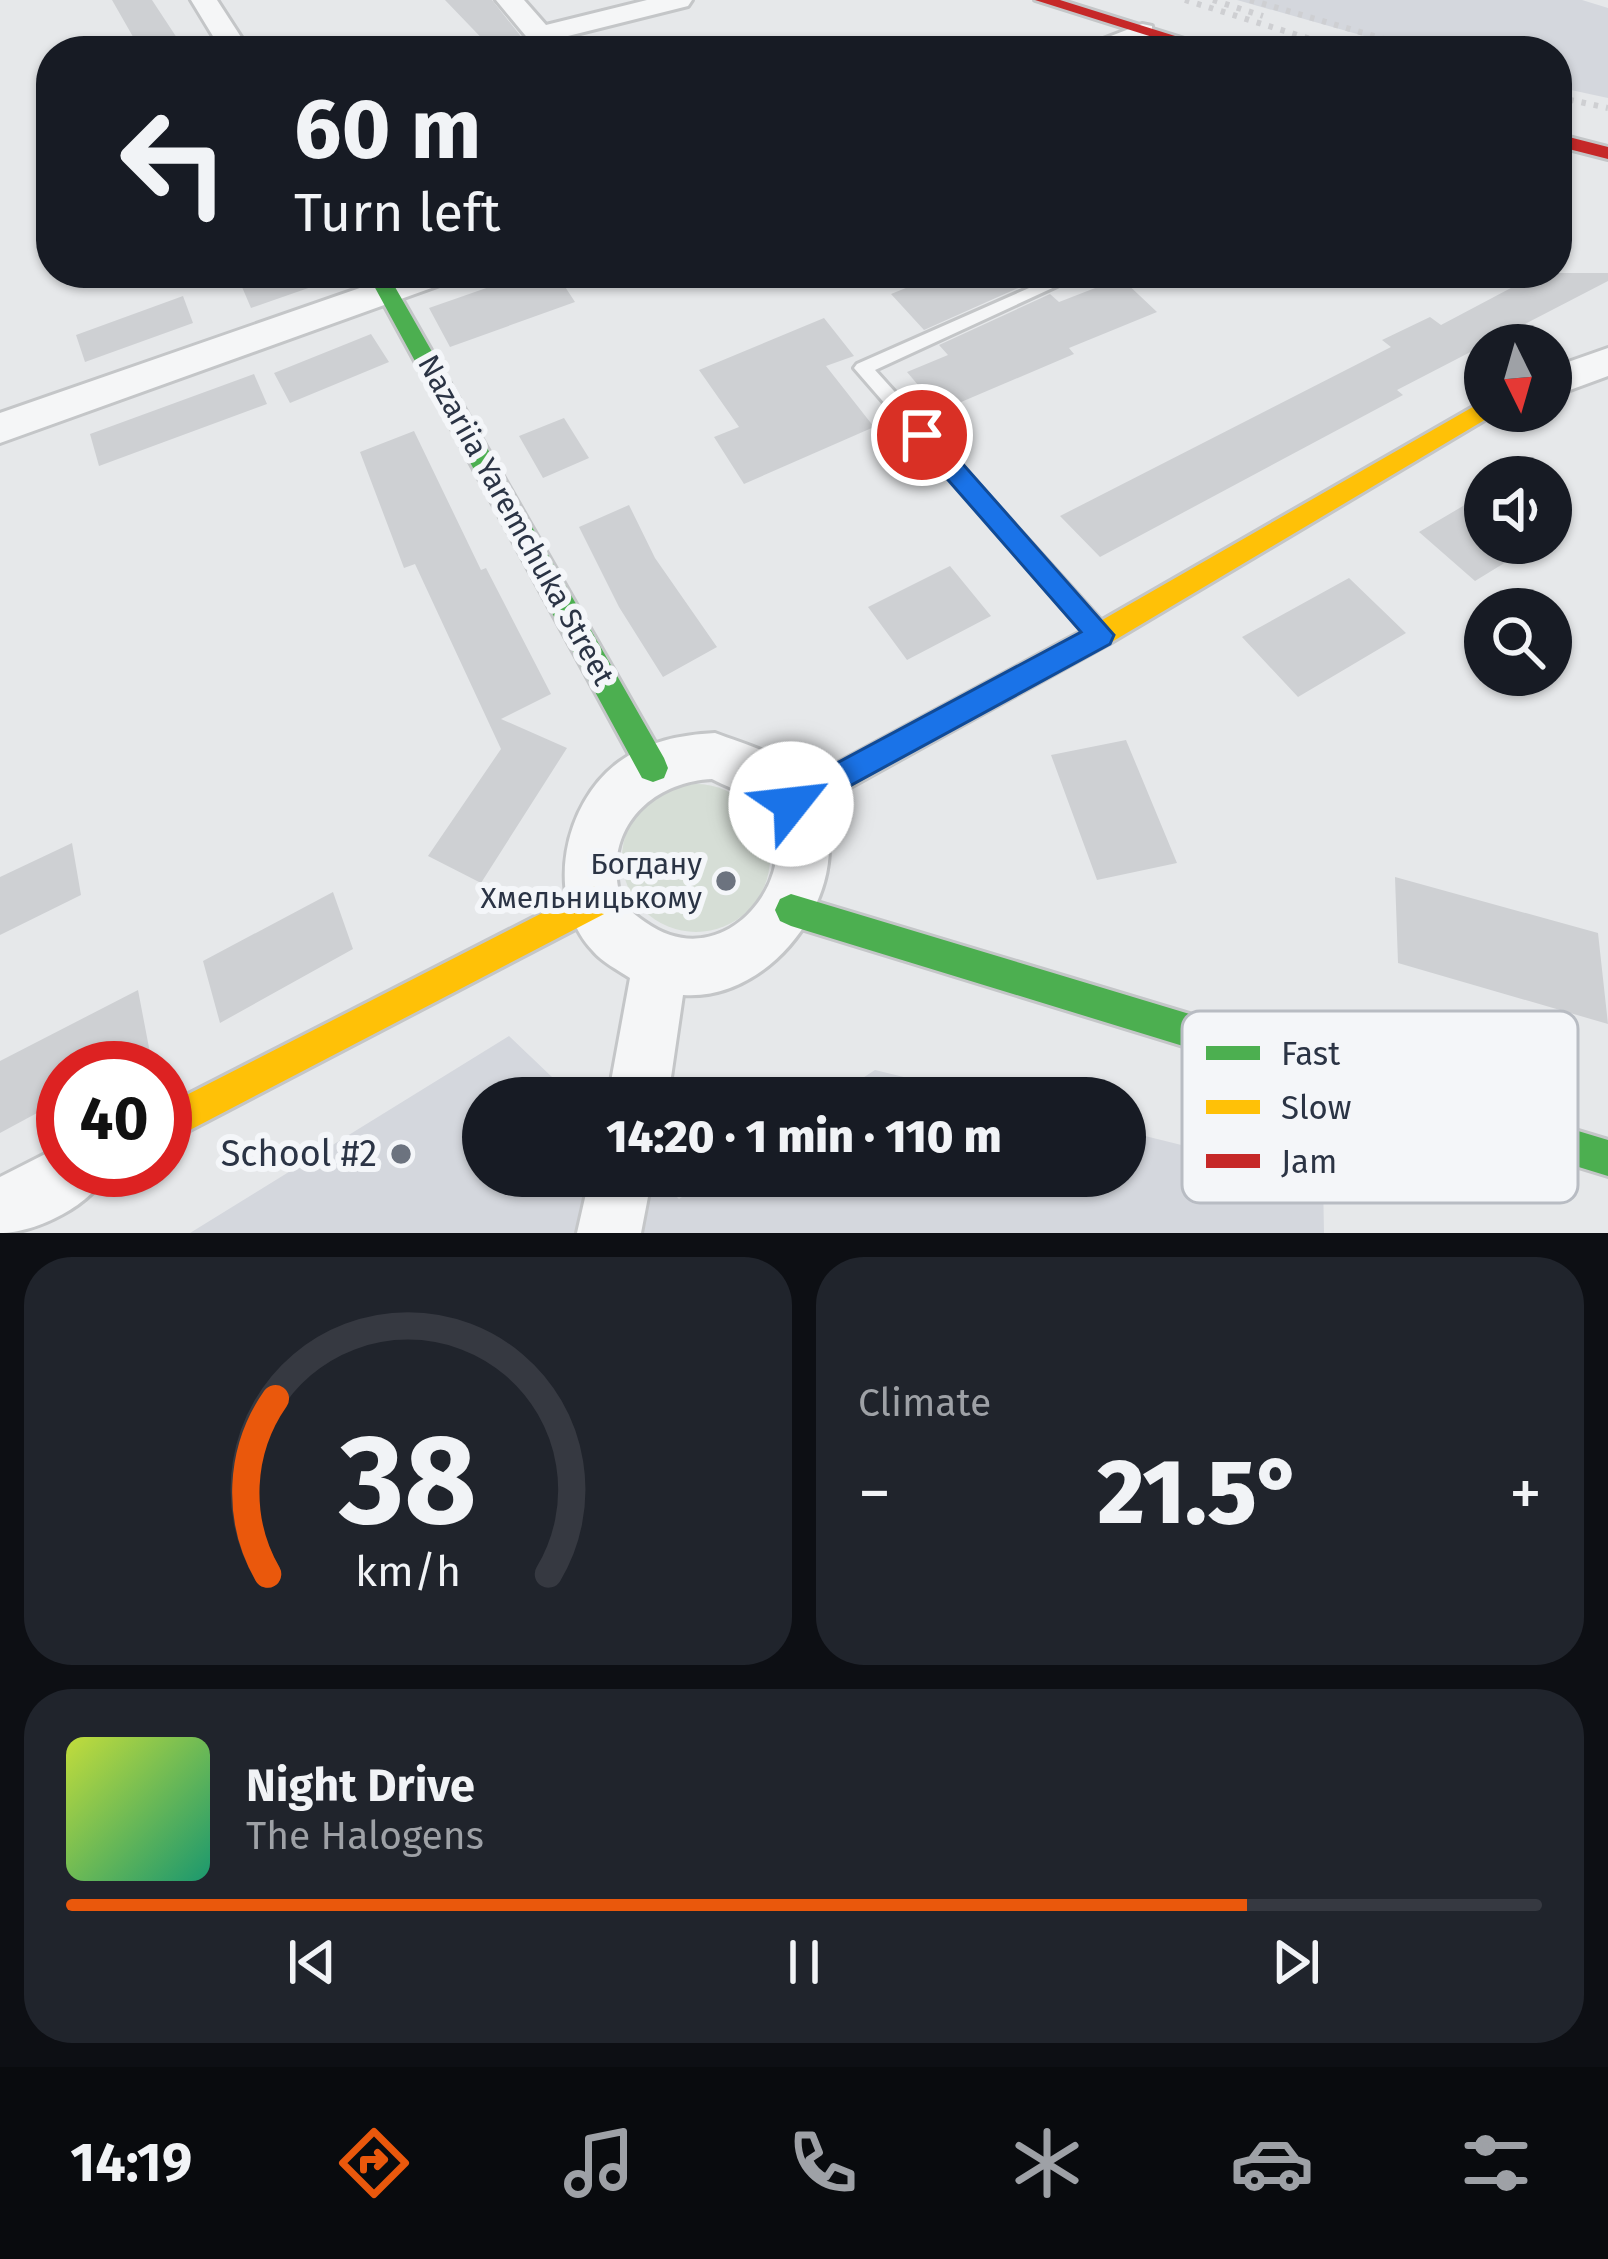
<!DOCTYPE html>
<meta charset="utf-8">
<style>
:root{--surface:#171b24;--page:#20242c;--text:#f1f3f6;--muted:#9ea1a6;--line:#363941;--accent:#ea580c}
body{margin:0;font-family:"Fira Sans",sans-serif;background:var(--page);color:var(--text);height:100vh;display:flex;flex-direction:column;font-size:45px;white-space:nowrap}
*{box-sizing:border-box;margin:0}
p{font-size:39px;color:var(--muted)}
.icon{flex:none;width:66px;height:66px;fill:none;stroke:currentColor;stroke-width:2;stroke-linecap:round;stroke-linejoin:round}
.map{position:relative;height:1233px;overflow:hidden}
.details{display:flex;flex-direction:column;gap:24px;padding:24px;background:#0d0f14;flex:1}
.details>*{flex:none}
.top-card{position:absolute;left:36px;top:36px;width:1536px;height:252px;border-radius:48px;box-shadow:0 3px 9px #0004;background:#171b24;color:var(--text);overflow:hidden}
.needle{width:78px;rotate:175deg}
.controls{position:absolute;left:1464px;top:324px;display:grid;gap:24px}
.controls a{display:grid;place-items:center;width:108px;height:108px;border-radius:50%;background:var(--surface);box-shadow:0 3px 9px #0004;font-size:60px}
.speed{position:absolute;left:36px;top:1041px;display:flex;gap:24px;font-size:60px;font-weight:700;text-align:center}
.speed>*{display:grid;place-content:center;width:156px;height:156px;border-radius:50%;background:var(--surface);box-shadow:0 3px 9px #0004;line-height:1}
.speed .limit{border:18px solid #d22;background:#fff;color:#111}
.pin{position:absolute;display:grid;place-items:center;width:102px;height:102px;color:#fff;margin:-51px;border:6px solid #fff;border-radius:50%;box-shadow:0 3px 12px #0007}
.me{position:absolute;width:132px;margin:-66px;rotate:61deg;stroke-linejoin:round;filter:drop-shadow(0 0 9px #0008)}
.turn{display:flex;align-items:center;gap:42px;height:252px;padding:0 60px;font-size:54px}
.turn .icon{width:156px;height:156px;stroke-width:2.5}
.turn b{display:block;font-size:84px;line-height:102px}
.big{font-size:90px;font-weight:800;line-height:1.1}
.details .tile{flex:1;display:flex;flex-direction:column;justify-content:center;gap:18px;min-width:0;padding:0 42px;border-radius:48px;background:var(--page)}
.details .dial{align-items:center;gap:0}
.dial svg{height:312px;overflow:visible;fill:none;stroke:var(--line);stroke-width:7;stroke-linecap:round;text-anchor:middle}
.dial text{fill:var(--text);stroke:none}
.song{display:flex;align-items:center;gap:36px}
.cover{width:144px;height:144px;border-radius:18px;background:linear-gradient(135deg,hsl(70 70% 55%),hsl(160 70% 35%))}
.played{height:12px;border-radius:6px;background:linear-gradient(90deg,var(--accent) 80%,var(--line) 80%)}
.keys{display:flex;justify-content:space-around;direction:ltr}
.heat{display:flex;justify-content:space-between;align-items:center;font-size:66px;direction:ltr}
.details .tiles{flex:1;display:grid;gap:24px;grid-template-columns:1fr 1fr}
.tile:last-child{grid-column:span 2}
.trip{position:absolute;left:462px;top:1077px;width:684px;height:120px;border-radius:60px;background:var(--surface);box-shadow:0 3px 9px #0004;font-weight:800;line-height:120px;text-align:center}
.tabs{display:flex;height:192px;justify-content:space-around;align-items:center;background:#090b0e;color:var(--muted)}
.tabs .icon{width:84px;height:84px}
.tabs .active{color:var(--accent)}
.tabs b{font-size:54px;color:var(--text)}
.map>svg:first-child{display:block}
</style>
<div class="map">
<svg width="1608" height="1233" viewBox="0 0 1608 1233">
<rect width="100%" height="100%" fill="#e6e8ea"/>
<!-- built -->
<path fill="#d4d7dd" d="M1237,0H1582L1608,8V98L1557,87V51H1417Z
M509,1036L574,1098H483V1176H655L679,1199L714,1176H1125V1131L1323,1180L1324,1233H190Z
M875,1070L990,1098H832Z"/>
<!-- green -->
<path fill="#d6ded6" d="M622 858a74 74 0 1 1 148 0a74 74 0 1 1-148 0Z"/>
<!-- building -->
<path fill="#ced0d3" d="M112,0H152L177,38L140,49Z
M445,0H492L527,44L551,51H494Z
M236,273H336L337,278L251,308Z
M529,273H556L575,302L450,347L429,308Z
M943,273H1029L1036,280L924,330L891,294Z
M1539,273H1608V281L1397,390L1403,395L1100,557L1060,516L1391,347L1382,340L1430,317L1441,325Z
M1121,278L1157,312L1069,348L1074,354L940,411L907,372L948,355L939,345L1050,294L1059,302Z
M183,296L193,323L85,362L76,335Z
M824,318L854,356L826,366L874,427L744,484L714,437L739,427L699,370Z
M371,334L389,362L290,403L274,373Z
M254,374L267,404L99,466L90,434Z
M564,418L589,458L543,478L519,436Z
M414,431L481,570L486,568L551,694L501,719L567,748L481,883L428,856L501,749L415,564L404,568L360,452Z
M1485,493V543H1537L1475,581L1419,532Z
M629,505L655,558L717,647L663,677L619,607L579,527Z
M950,566L991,616L907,660L868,607Z
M1349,578L1406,633L1298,697L1242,637Z
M1126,740L1177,863L1097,880L1051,755Z
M72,843L81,895L0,935V877Z
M1395,877L1598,933L1608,1024L1398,963Z
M333,892L353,949L220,1023L203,961Z
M138,990L150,1053L122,1068H63V1099L0,1133V1061Z"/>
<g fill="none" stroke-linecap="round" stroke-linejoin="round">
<!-- lane casing -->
<g stroke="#c4c6c8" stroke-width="6">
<path id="lane" d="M1063,273H1085L875,370L1108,628L1111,635L1108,642L1100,644L1092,642L854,368L857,364Z"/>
</g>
<!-- street casing -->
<g stroke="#c4c6c8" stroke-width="6">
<path id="street" d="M191,0H217L250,51H222Z
M496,0H524L546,25L647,0H692L688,6L540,43L530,41Z
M1142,24L1152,26V38L1113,51H1072Z
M403,273H456L451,281L0,443V413Z
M1608,348V376L1551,397V368Z
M715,733C738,742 772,751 791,767C884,843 790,1003 683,995L668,1098H608L630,978C618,970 602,962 593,951C543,898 564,802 619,762C648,741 680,735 715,733ZM712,779C725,786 741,791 753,799C820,848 735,986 645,922C632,913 620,903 618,887C607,824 654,782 712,779Z
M63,1145V1170H108C94,1204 37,1233 0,1233V1177Z
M590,1176H652L641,1233H577Z"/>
</g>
<!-- fast casing -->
<g stroke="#c4c6c8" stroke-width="6">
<path id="fast" d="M367,273H387L664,758L668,768L664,778L653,782L642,778Z
M791,894L1608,1140V1176L791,926L780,921L775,910L780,899Z"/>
</g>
<!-- slow casing -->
<g stroke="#c4c6c8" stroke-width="6">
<path id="slow" d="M1485,400V411H1496L1493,415L1110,643L802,814L791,819L780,814L776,804L780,794L1090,627Z
M595,886L606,891L611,902L606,913L165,1143V1106Z"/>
</g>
<!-- jam casing -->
<g stroke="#c4c6c8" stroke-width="6">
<path id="jam" d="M1035,0H1060L1223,51H1197Z
M1557,134L1608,147V159L1557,146Z"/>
</g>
<!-- lane -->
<use href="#lane" fill="#f5f6f7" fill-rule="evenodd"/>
<!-- street -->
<use href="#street" fill="#f5f6f7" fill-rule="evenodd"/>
<!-- fast -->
<use href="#fast" fill="#4caf50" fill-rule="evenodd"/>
<!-- slow -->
<use href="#slow" fill="#ffc107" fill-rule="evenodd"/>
<!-- jam -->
<use href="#jam" fill="#c62828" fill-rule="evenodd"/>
<!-- rail -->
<path stroke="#cecfd2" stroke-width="6" stroke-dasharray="4.5 8" stroke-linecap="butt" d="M1185,0L1349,51
M1213,0L1263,16
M1250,0L1426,51
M1557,97L1608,108"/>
</g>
<!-- route -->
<path fill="#1a73e8" stroke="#114b97" stroke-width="3" d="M922,426L931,428L1114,635L1110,644L791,818L781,814L776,804L781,793L1081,632L914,441L910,435Z"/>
<!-- markers -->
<g fill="#6c737f" stroke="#f4f6f9" stroke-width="4.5">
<circle cx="726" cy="881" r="12"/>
<circle cx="401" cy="1154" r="12"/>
</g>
<g text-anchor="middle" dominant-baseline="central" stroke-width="12" stroke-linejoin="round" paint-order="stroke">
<!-- street labels -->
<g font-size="30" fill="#2b3445" stroke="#f4f6f9">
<text transform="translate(516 520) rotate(61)">Nazariia Yaremchuka Street</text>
</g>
<!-- poi labels -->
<g font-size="30" fill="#2b3445" stroke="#f4f6f9" text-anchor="end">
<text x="702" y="864">Богдану<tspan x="702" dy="34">Хмельницькому</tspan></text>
</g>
<!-- near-poi labels -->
<g font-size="36" fill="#2b3445" stroke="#f4f6f9" text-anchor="end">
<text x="377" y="1154">School #2</text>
</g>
</g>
<!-- legend -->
<rect x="1182" y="1011" width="396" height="192" rx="18" fill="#f4f6f9" stroke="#b8bcc3" stroke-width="3"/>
<rect x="1206" y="1046" width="54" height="14" fill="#4caf50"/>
<rect x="1206" y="1100" width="54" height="14" fill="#ffc107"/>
<rect x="1206" y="1154" width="54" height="14" fill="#c62828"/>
<g font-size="33" fill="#2b3445">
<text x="1281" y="1065">Fast</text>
<text x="1281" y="1119">Slow</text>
<text x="1281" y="1173">Jam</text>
</g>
</svg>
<div class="controls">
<a><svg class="needle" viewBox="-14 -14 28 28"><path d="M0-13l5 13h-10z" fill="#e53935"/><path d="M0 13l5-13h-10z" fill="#9ea1a6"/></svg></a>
<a><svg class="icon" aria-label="sound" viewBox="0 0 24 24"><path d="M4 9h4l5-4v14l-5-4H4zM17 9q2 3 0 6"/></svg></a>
<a><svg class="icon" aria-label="search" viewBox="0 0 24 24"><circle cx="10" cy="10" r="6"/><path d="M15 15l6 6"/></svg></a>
</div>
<div class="speed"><div class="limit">40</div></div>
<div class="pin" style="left:922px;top:435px;background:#d93025"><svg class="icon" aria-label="arrive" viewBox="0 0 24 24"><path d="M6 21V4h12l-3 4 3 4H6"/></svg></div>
<svg class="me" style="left:791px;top:804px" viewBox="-20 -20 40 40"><circle r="19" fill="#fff"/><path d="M0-13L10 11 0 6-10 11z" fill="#1a73e8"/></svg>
<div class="trip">14:20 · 1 min · 110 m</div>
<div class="top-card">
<div class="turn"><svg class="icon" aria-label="left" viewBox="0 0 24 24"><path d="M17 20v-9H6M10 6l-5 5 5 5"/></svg><div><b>60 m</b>Turn left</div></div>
</div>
</div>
<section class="details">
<div class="tiles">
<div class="tile dial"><svg viewBox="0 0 100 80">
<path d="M14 69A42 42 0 1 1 86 69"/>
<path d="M14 69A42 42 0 0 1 16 24" stroke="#ea580c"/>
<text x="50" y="56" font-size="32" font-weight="700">38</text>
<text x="50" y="72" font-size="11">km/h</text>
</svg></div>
<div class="tile"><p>Climate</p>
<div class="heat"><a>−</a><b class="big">21.5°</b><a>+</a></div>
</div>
<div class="tile">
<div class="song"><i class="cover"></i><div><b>Night Drive</b><p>The Halogens</p></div></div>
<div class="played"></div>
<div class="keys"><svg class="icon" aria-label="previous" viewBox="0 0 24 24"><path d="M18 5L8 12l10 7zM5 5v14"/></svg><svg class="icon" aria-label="pause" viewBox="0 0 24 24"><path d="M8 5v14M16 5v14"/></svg><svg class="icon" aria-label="next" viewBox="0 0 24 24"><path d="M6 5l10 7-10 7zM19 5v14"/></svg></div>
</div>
</div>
</section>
<nav class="tabs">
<b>14:19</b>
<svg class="icon active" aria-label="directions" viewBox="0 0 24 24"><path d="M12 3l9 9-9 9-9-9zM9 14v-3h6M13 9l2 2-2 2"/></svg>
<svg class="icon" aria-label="music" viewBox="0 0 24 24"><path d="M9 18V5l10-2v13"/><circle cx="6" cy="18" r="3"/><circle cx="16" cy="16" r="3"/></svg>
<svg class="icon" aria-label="phone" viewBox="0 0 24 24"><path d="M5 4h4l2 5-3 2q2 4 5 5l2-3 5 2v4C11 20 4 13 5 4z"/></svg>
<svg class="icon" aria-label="climate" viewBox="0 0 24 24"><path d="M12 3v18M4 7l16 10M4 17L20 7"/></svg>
<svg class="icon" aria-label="car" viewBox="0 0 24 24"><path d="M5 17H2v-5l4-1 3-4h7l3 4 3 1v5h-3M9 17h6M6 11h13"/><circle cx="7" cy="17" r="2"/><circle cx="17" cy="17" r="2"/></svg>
<svg class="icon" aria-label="filters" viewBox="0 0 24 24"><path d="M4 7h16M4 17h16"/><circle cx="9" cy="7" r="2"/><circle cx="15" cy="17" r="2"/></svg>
</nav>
